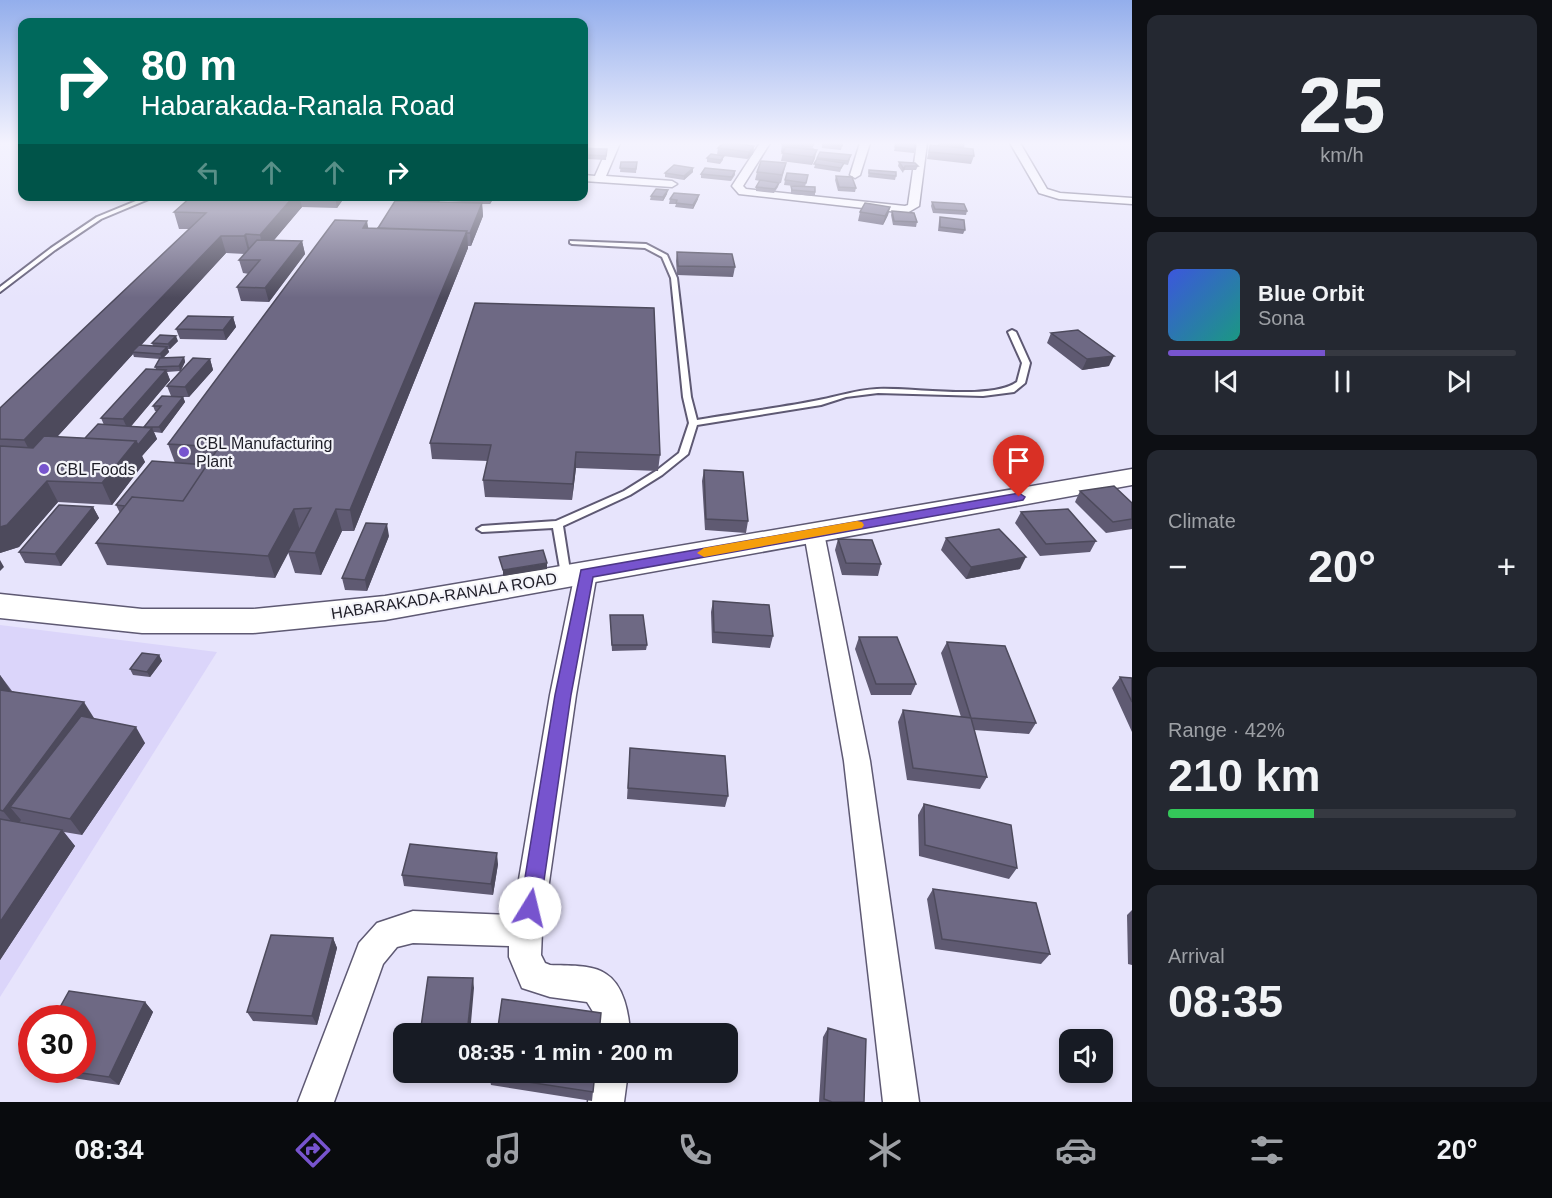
<!DOCTYPE html>
<meta charset="utf-8">
<style>
:root{--surface:#171b24;--page:#242831;--text:#f1f3f6;--muted:#9ea1a6;--line:#363941;--accent:#7754ce}
body{margin:0;font-family:Arial,sans-serif;background:var(--page);color:var(--text);height:100vh;display:flex;flex-direction:column;font-size:22px;white-space:nowrap}
*{box-sizing:border-box;margin:0}
p{font-size:20px;color:var(--muted)}
.icon{flex:none;width:33px;height:33px;fill:none;stroke:currentColor;stroke-width:2;stroke-linecap:round;stroke-linejoin:round}
.map{position:relative;flex:1;overflow:hidden}
.details{display:flex;flex-direction:column;gap:15px;padding:15px;background:#0d0f14;width:420px}
.details>*{flex:none}
.hud{position:absolute;left:18px;top:18px;width:570px;height:183px;border-radius:12px;box-shadow:0 3px 9px #0003;background:#00695c;color:#fff;overflow:hidden}
.controls{position:absolute;left:1059px;top:1029px;display:grid;gap:12px}
.controls a{display:grid;place-items:center;width:54px;height:54px;border-radius:12px;background:var(--surface);box-shadow:0 3px 9px #0003;font-size:30px}
.speed{position:absolute;left:18px;top:1005px;display:flex;gap:12px;font-size:30px;font-weight:700;text-align:center}
.speed>*{display:grid;place-content:center;width:78px;height:78px;border-radius:50%;background:var(--surface);box-shadow:0 3px 9px #0003;line-height:1}
.speed .limit{border:9px solid #d22;background:#fff;color:#111}
.pin{position:absolute;display:grid;place-items:center;width:51px;height:51px;color:#fff;margin:-62px -26px;border-radius:50% 50% 50% 0;rotate:-45deg;box-shadow:0 0 6px #0007}
.pin .icon{rotate:45deg}
.me{position:absolute;width:66px;margin:-33px;rotate:9deg;stroke-linejoin:round;filter:drop-shadow(0 0 4px #0008)}
.turn{display:flex;align-items:center;gap:21px;height:126px;padding:0 24px;font-size:27px}
.turn .icon{width:78px;height:78px;stroke-width:2.5}
.turn b{display:block;font-size:42px;line-height:51px}
.lanes{display:flex;align-items:center;height:57px;padding:0 24px;background:#0003;justify-content:center;gap:30px;direction:ltr}
.lanes .off{opacity:.35}
.big{font-size:45px;font-weight:700;line-height:1.1}
.details .tile{flex:1;display:flex;flex-direction:column;justify-content:center;gap:9px;min-width:0;padding:0 21px;border-radius:12px;background:var(--page)}
.details .dial{align-items:center;gap:0}
.dial b{font-size:78px;line-height:1}
.song{display:flex;align-items:center;gap:18px}
.cover{width:72px;height:72px;border-radius:9px;background:linear-gradient(135deg,hsl(230 70% 55%),hsl(170 70% 35%))}
.played{height:6px;border-radius:3px;background:linear-gradient(90deg,var(--accent) 45%,var(--line) 45%)}
.keys{display:flex;justify-content:space-around;direction:ltr}
.heat{display:flex;justify-content:space-between;align-items:center;font-size:33px;direction:ltr}
.charge{height:9px;border-radius:4px;background:linear-gradient(90deg,#34c759 42%,var(--line) 0)}
.trip{position:absolute;left:393px;top:1023px;width:345px;height:60px;border-radius:12px;background:var(--surface);box-shadow:0 3px 9px #0003;font-weight:700;line-height:60px;text-align:center}
.menu{display:flex;height:96px;justify-content:space-around;align-items:center;background:#090b0e;color:var(--muted)}
.menu .icon{width:42px;height:42px}
.menu .selected{color:var(--accent)}
.menu b{font-size:27px;color:var(--text)}
main{display:flex;flex:1;min-height:0}
.map>svg:first-child{display:block}
</style>
<main>
<div class="map">
<svg width="1132" height="1102" viewBox="0 0 1132 1102">
<rect width="100%" height="100%" fill="#e7e4fc"/>
<!-- built -->
<path fill="#dbd5fa" d="M0,625L217,652L0,997Z"/>
<g fill="none" stroke-linecap="round" stroke-linejoin="round">
<!-- service casing -->
<g stroke="#5e5973" stroke-width="4">
<path id="service" d="M148,196H156L101,219L55,250L0,292V287L51,248L97,217Z
M570,241L646,244L667,255L677,278L691,397L697,420C737,413 779,408 819,400C839,396 857,390 877,389C912,387 990,401 1017,382L1022,363L1008,332L1012,330L1016,332L1030,363L1025,383L1014,392L983,396L878,393L846,397L821,405L697,425L688,454L662,475L630,495L563,526L571,577L566,581L562,580L553,528L482,532L477,529L482,526L556,521L624,491L656,471L679,453L689,423L683,397L671,278L662,257L645,248L572,244L570,243Z"/>
</g>
<!-- minor casing -->
<g stroke="#5e5973" stroke-width="3">
<path id="minor" d="M584,143H620L606,176L672,181L677,184L672,187L584,181V175L595,176L607,149L584,147Z
M760,143H770L743,186L746,189L905,206L908,205L917,143H927L919,206L907,213L739,194L732,186Z
M860,143H870L860,175L855,178L850,175Z
M1010,143H1020L1047,189L1060,193L1132,198V204L1059,199L1039,193Z
M814,526L821,528L824,533L870,761L919,1102H883L844,761L804,533L807,528Z
M586,566L594,568L597,573L576,695L542,931L541,955L545,963L550,965C567,966 592,964 606,974C624,985 629,1014 630,1034H596L595,1015L587,1002L550,997L522,988L509,957V946L413,943L397,947L383,964L334,1102H298L359,943L377,923L413,911L513,915L550,695L575,573L578,568Z
M592,1072H628L624,1102H588Z"/>
</g>
<!-- secondary casing -->
<g stroke="#5e5973" stroke-width="3">
<path id="secondary" d="M1132,469V485L385,620L253,633H142L0,618V594L142,609H253L385,596Z"/>
</g>
<!-- service -->
<use href="#service" fill="#fff" fill-rule="evenodd"/>
<!-- minor -->
<use href="#minor" fill="#fff" fill-rule="evenodd"/>
<!-- secondary -->
<use href="#secondary" fill="#fff" fill-rule="evenodd"/>
</g>
<!-- wall -->
<path fill="#5f5a72" fill-rule="evenodd" d="M822,143H843L841,150L822,148Z
M896,143L915,149L914,153L894,151Z
M938,143H965L964,148L938,145Z
M782,144L814,148L813,150L815,158L812,165L781,161L783,152H781Z
M930,145L974,156L971,164L927,159Z
M754,146L753,154L747,159L723,156V160L720,164L707,162V158L717,155L718,148Z
M607,149L606,160L587,159V155Z
M817,158L850,159L848,165L843,164L840,172L814,168Z
M621,162H637L636,173L620,172Z
M899,162L918,166L916,170H904L903,173L898,166Z
M786,163L781,183L772,182L779,183L778,187L774,193L756,191V187L760,181L755,180L757,172Z
M869,170L896,176L895,180L868,177Z
M735,171V175L731,181L701,178V174Z
M693,172L684,180L665,177V173Z
M836,176L856,188L855,192L838,191L835,180Z
M807,179L805,187L784,185L785,180Z
M791,186L815,192V196L791,194Z
M667,194L663,201L650,200L651,196Z
M192,196H348L346,200H342V201L337,208L302,207L274,240L302,241L305,254L269,302L241,301L237,287L249,274L243,273L239,260L245,254L226,253L141,345L153,346L152,343L178,341L170,349H168L169,352L163,358L184,357L185,362L181,371L210,359L213,370L189,397H183L185,402L162,433L154,432L157,439L142,456L145,462L112,505L58,502L19,547L0,553V408L190,229H179L174,212ZM133,354L134,357L160,359L155,367L156,369L101,418L104,425L85,438L57,437ZM180,371L167,386L171,396L153,406L155,411H157L145,427L131,426L170,380L167,372Z
M402,196H415L412,201H403Z
M427,196H443L439,202L476,203L448,201V196H495L490,204H482L483,216L471,246H468V248L354,531H342L321,575L295,573L288,552L275,578L107,565L96,543L120,513L116,505L175,463L168,444L369,228H378L426,202V199Z
M670,199H698L693,209L675,207L676,204H669Z
M932,202L967,211L966,215L933,213L931,206Z
M890,207L888,215L883,225L858,221L860,212Z
M892,211L917,222L916,227L893,225L891,215Z
M940,217L965,230L963,234L938,231L939,221Z
M677,252L735,267L733,277L677,275L676,261Z
M475,303L660,455L658,471L576,468L572,500L485,497L483,480L488,461L432,459L430,443Z
M233,317L236,327L226,340L180,339L176,329Z
M1051,333L1109,366L1082,370L1047,343Z
M704,470L748,521L746,533L705,530L702,481Z
M1080,491L1132,503V529L1106,533L1075,502Z
M93,507L99,518L61,566L25,563L19,552Z
M1021,512L1096,541L1090,552L1040,556L1015,523Z
M389,536L367,591L345,590L342,578Z
M946,538L1020,569L966,579L941,550Z
M838,539L881,564L878,576L842,575L835,550Z
M713,601L773,636L770,648L712,643L711,612Z
M610,615L647,645L646,650L612,651Z
M859,637L916,684L911,695H871L855,649Z
M947,642L1036,723L1029,734L974,730L987,777L980,789L907,780L898,722L903,710L961,717L941,653Z
M159,655L162,661L150,677L133,675L130,669Z
M0,675L12,691L94,719L145,743L82,835L64,832L75,846L0,960Z
M1120,677L1132,678V732L1112,688Z
M630,748L728,796L725,807L627,799Z
M924,804L1017,868L1009,879L919,856L918,815Z
M498,864L493,895L404,886L402,875Z
M933,889L1050,954L1041,964L935,949L927,899Z
M1132,910V965L1128,964L1127,915Z
M333,938L337,948L317,1025L253,1021L247,1012Z
M145,1002L153,1012L119,1085L40,1073L36,1070H82Z
M828,1028L864,1102H819L823,1037Z
M595,1072L592,1101L491,1085L489,1076Z"/>
<!-- shaded-wall -->
<path fill="#4d4a5c" d="M754,146L753,154L747,159L749,152Z
M817,150L815,158L812,165L813,157Z
M693,168V172L684,180V176Z
M668,190L667,194L663,201V197Z
M699,195L698,199L693,209V205Z
M294,196H299L302,207L264,252L260,235Z
M335,196H342V201L337,208Z
M440,196H443L438,204V200Z
M489,196H495L490,204Z
M482,203L483,216L471,246L470,233Z
M890,207L888,215L883,225L885,216Z
M367,221L370,237L363,228Z
M467,231L468,248L354,531L350,510Z
M246,234L250,252L249,254L244,236Z
M221,236L226,253L135,352H132L133,354L35,461L24,440Z
M302,241L305,254L269,302L265,288Z
M233,317L236,327L226,340L223,330Z
M176,336L178,341L170,349L168,344Z
M167,347L169,352L162,359L160,354Z
M1114,356L1109,366L1082,370L1087,359Z
M184,357L185,362L180,371L179,366Z
M210,359L213,370L189,397L185,387Z
M166,370L170,380L128,430L123,419Z
M183,397L185,402L162,433L159,427Z
M152,428L157,439L142,456L145,462L112,505L102,483L136,441Z
M576,452V468L572,500L573,484Z
M47,481L58,502L19,547L0,553V527Z
M93,507L99,518L61,566L55,554Z
M294,509L300,531L275,578L268,556Z
M336,509L342,531L321,575L315,553Z
M387,524L389,536L367,591L365,580Z
M1026,557L1020,569L966,579L971,567Z
M0,560L4,567L0,571Z
M547,563V569L503,576V570Z
M159,655L162,661L150,677L147,672Z
M0,675L12,693L0,707Z
M84,702L94,718L10,807L21,820L16,827L3,811Z
M136,727L145,743L82,835L70,819Z
M62,830L75,846L0,960V922Z
M497,853L498,864L493,895L491,884Z
M333,938L337,948L317,1025L312,1016Z
M473,978L474,988L470,1034H467Z
M145,1002L153,1012L119,1085L109,1077Z"/>
<!-- building -->
<path fill="#6e6984" stroke="#4d4a5c" stroke-width="1.5" d="M723,143H734L754,146L749,152L718,148Z
M782,143H814L812,147L782,144Z
M822,143H843L842,146Z
M896,143H915V149L895,147Z
M930,145L973,149L974,156L929,152Z
M786,147L817,150L813,157L782,153Z
M588,149H607L606,156L587,155Z
M820,152L851,155L848,161L817,158Z
M711,154L724,156L721,160L707,158Z
M817,159L844,163L841,168L814,164Z
M761,161L786,163L782,175L757,172Z
M621,162H637L636,169L620,168Z
M899,162L915,163L918,166H905L904,169Z
M674,165L693,168L684,176L665,173Z
M705,168L735,171L732,177L701,174Z
M869,170L896,172V176L869,173Z
M787,173L808,175L806,183L785,180Z
M836,176L852,177L856,188L839,187Z
M760,180L779,183L775,189L756,187Z
M791,186L815,187V192L792,190Z
M656,189L668,190L663,197L651,196Z
M674,193L699,195L693,205L676,203L677,200L670,199Z
M192,196H294L260,235L246,234L244,236H221L24,440L0,439V408L206,213L174,212Z
M427,196H440L438,200L426,199Z
M395,201L482,203L470,233H466L467,231L378,228Z
M932,202L964,204L967,211L935,209Z
M865,203L890,207L885,216L860,212Z
M892,211L914,213L917,222L894,221Z
M940,217L964,220L965,230L940,227Z
M335,220L367,221L363,228L467,231L350,510L336,509L315,553L288,551L311,508L294,509L268,556L96,543L132,497L183,501L219,447L168,444Z
M257,240L302,241L265,288L237,287L260,260H239Z
M677,252L732,254L735,267L678,266Z
M475,303L654,308L660,455L576,452L573,484L483,480L491,445L430,443Z
M188,316L233,317L223,330L176,329Z
M1078,330L1114,356L1087,359L1051,333Z
M160,335L176,336L168,344L152,343Z
M139,345L167,347L160,354L132,352Z
M184,357L179,366L155,367L160,358Z
M193,358L210,359L185,387L167,386Z
M146,369L166,370L123,419L101,418Z
M162,396L183,397L159,427H144L161,406H153Z
M98,424L152,428L138,445L136,441L85,438Z
M44,436L136,441L102,483L47,481L7,525L0,527V446L33,448Z
M152,461L207,465L183,501L132,497L125,506L116,505Z
M704,470L743,472L748,521L706,519Z
M1114,486L1132,503V519L1113,522L1080,491Z
M59,505L93,507L55,554L19,552Z
M1068,509L1096,541L1046,544L1021,512Z
M366,523L387,524L365,580L342,578Z
M999,529L1026,557L971,567L946,538Z
M838,539L872,540L881,564L846,563Z
M543,550L547,563L503,570L499,557Z
M713,601L769,605L773,636L714,632Z
M610,615H643L647,645H612Z
M859,637H897L916,684H876Z
M947,642L1005,646L1036,723L971,718Z
M142,653L159,655L147,672L130,669Z
M1120,677L1132,678V702Z
M0,690L84,702L3,811L0,810Z
M903,710L971,718L987,777L913,768Z
M81,716L136,727L70,819L10,807Z
M630,748L725,756L728,796L628,788Z
M924,804L1011,825L1017,868L925,845Z
M0,819L62,830L0,922Z
M410,844L497,853L491,884L402,875Z
M933,889L1036,903L1050,954L942,939Z
M271,935L333,938L312,1016L247,1012Z
M428,977L473,978L467,1034H420Z
M69,991L145,1002L109,1077L61,1070H82V1018H54Z
M502,999L601,1013L599,1034H497Z
M828,1028L866,1039L864,1102H832L824,1099Z
M490,1072H595L593,1092L489,1076Z"/>
<!-- sky -->
<linearGradient id="sky" x2="0" y2="1"><stop stop-color="#93aeec"/><stop offset="0.48" stop-color="#f4f3fe"/><stop offset="1" stop-color="#f4f3fe" stop-opacity="0"/></linearGradient>
<rect width="1132" height="298" fill="url(#sky)"/>
<!-- route -->
<path fill="#7754ce" stroke="#4d3786" stroke-width="1.5" d="M1019,493L1025,497L1023,500L593,577L571,695L540,908L537,914L530,917L523,914L520,908L555,695L581,570Z"/>
<!-- slow -->
<path fill="#f59e0b" d="M857,521L862,522L864,525L862,528L704,557L697,553L704,548Z"/>
<!-- markers -->
<g fill="#7754ce" stroke="#f4f4fa" stroke-width="2">
<circle cx="184" cy="452" r="6"/>
<circle cx="44" cy="469" r="6"/>
</g>
<g text-anchor="middle" dominant-baseline="central" stroke-width="4.5" stroke-linejoin="round" paint-order="stroke">
<!-- poi labels -->
<g font-size="16" fill="#1e1d27" stroke="#f4f4fa" text-anchor="start">
<text x="196" y="443">CBL Manufacturing<tspan x="196" dy="18">Plant</tspan></text>
<text x="56" y="469">CBL Foods</text>
</g>
<!-- street labels -->
<g font-size="16" fill="#1e1d27" stroke="#f4f4fa">
<text transform="translate(444 596) rotate(-9)">HABARAKADA-RANALA ROAD</text>
</g>
</g>
</svg>
<div class="controls">
<a><svg class="icon" aria-label="sound" viewBox="0 0 24 24"><path d="M4 9h4l5-4v14l-5-4H4zM17 9q2 3 0 6"/></svg></a>
</div>
<div class="speed"><div class="limit">30</div></div>
<div class="pin" style="left:1019px;top:497px;background:#d93025"><svg class="icon" aria-label="arrive" viewBox="0 0 24 24"><path d="M6 21V4h12l-3 4 3 4H6"/></svg></div>
<svg class="me" style="left:530px;top:908px" viewBox="-20 -20 40 40"><circle r="19" fill="#fff"/><path d="M0-13L10 11 0 6-10 11z" fill="#7754ce"/></svg>
<div class="trip">08:35 · 1 min · 200 m</div>
<div class="hud">
<div class="turn"><svg class="icon" aria-label="right" viewBox="0 0 24 24"><path d="M7 20v-9h11M14 6l5 5-5 5"/></svg><div><b>80 m</b>Habarakada-Ranala Road</div></div>
<div class="lanes"><svg class="icon off" aria-label="left" viewBox="0 0 24 24"><path d="M17 20v-9H6M10 6l-5 5 5 5"/></svg><svg class="icon off" aria-label="ahead" viewBox="0 0 24 24"><path d="M12 20V5M6 11l6-6 6 6"/></svg><svg class="icon off" aria-label="ahead" viewBox="0 0 24 24"><path d="M12 20V5M6 11l6-6 6 6"/></svg><svg class="icon" aria-label="right" viewBox="0 0 24 24"><path d="M7 20v-9h11M14 6l5 5-5 5"/></svg></div>
</div>
</div>
<section class="details">
<div class="tile dial"><b>25</b><p>km/h</p></div>
<div class="tile">
<div class="song"><i class="cover"></i><div><b>Blue Orbit</b><p>Sona</p></div></div>
<div class="played"></div>
<div class="keys"><svg class="icon" aria-label="previous" viewBox="0 0 24 24"><path d="M18 5L8 12l10 7zM5 5v14"/></svg><svg class="icon" aria-label="pause" viewBox="0 0 24 24"><path d="M8 5v14M16 5v14"/></svg><svg class="icon" aria-label="next" viewBox="0 0 24 24"><path d="M6 5l10 7-10 7zM19 5v14"/></svg></div>
</div>
<div class="tile"><p>Climate</p>
<div class="heat"><a>−</a><b class="big">20°</b><a>+</a></div>
</div>
<div class="tile"><p>Range · 42%</p><b class="big">210 km</b><div class="charge"></div></div>
<div class="tile"><p>Arrival</p><b class="big">08:35</b></div>
</section>
</main>
<nav class="menu">
<b>08:34</b>
<svg class="icon selected" aria-label="directions" viewBox="0 0 24 24"><path d="M12 3l9 9-9 9-9-9zM9 14v-3h6M13 9l2 2-2 2"/></svg>
<svg class="icon" aria-label="music" viewBox="0 0 24 24"><path d="M9 18V5l10-2v13"/><circle cx="6" cy="18" r="3"/><circle cx="16" cy="16" r="3"/></svg>
<svg class="icon" aria-label="phone" viewBox="0 0 24 24"><path d="M5 4h4l2 5-3 2q2 4 5 5l2-3 5 2v4C11 20 4 13 5 4z"/></svg>
<svg class="icon" aria-label="climate" viewBox="0 0 24 24"><path d="M12 3v18M4 7l16 10M4 17L20 7"/></svg>
<svg class="icon" aria-label="car" viewBox="0 0 24 24"><path d="M5 17H2v-5l4-1 3-4h7l3 4 3 1v5h-3M9 17h6M6 11h13"/><circle cx="7" cy="17" r="2"/><circle cx="17" cy="17" r="2"/></svg>
<svg class="icon" aria-label="filters" viewBox="0 0 24 24"><path d="M4 7h16M4 17h16"/><circle cx="9" cy="7" r="2"/><circle cx="15" cy="17" r="2"/></svg>
<b>20°</b>
</nav>
